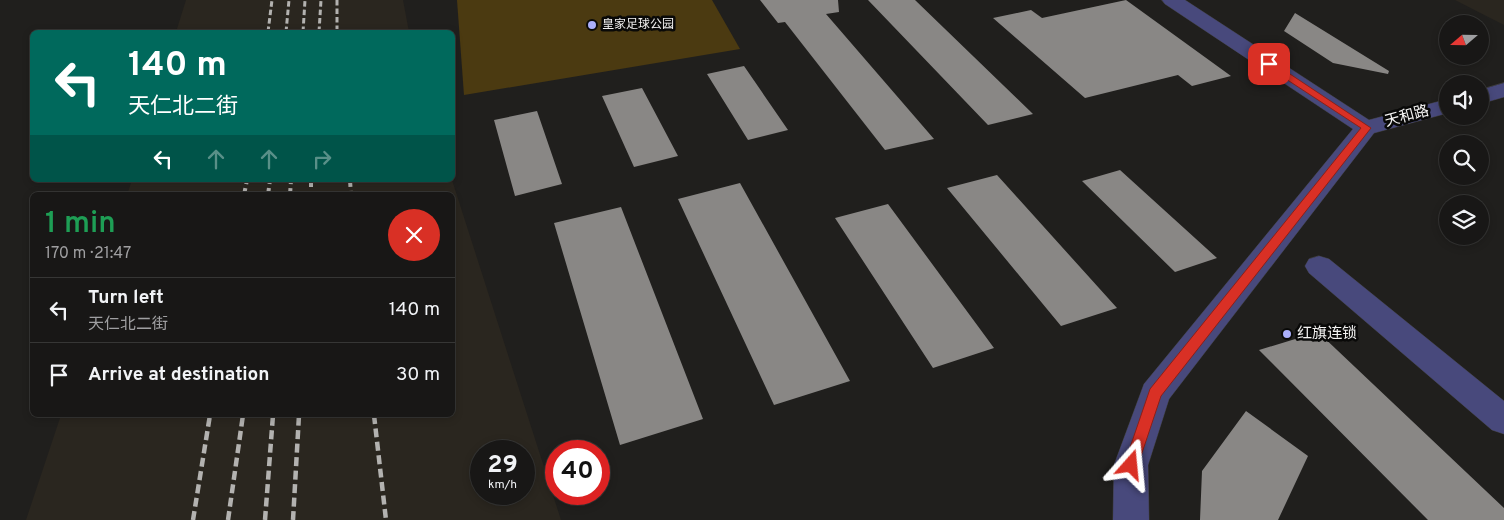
<!DOCTYPE html>
<meta charset="utf-8">
<style>
:root{--surface:#181716;--page:#21201f;--text:#f1f3f6;--muted:#9f9fa1;--line:#363635}
body{margin:0;font-family:Overpass,"Noto Sans SC",sans-serif;background:var(--page);color:var(--text);height:100vh;display:flex;flex-direction:column;font-size:19px;white-space:nowrap}
*{box-sizing:border-box;margin:0}
p{font-size:16px;color:var(--muted)}
.icon{flex:none;width:28px;height:28px;fill:none;stroke:currentColor;stroke-width:2;stroke-linecap:round;stroke-linejoin:round}
.map{position:relative;flex:1;overflow:hidden}
.side{position:absolute;left:30px;top:192px;width:425px;height:225px;display:flex;flex-direction:column;background:var(--surface);border-radius:8px;box-shadow:0 2px 8px #0003,0 0 0 1px var(--line)}
.side>*{flex:none}
.banner{position:absolute;left:30px;top:30px;width:425px;height:152px;border-radius:8px;box-shadow:0 2px 8px #0003,0 0 0 1px var(--line);background:#00695c;color:#fff;overflow:hidden}
.needle{width:32px;rotate:250deg}
.fabs{position:absolute;left:1439px;top:15px;display:grid;gap:10px}
.fabs a{display:grid;place-items:center;width:50px;height:50px;border-radius:50%;background:var(--surface);box-shadow:0 2px 8px #0003,0 0 0 1px var(--line);font-size:25px}
.speed{position:absolute;left:470px;top:440px;display:flex;gap:10px;font-size:25px;font-weight:700;text-align:center}
.speed>*{display:grid;place-content:center;width:65px;height:65px;border-radius:50%;background:var(--surface);box-shadow:0 2px 8px #0003,0 0 0 1px var(--line);line-height:1}
.speed small{font-size:12px;font-weight:400}
.speed .limit{border:8px solid #d22;background:#fff;color:#111}
.pin{position:absolute;display:grid;place-items:center;width:42px;height:42px;color:#fff;margin:-21px;border-radius:10px;box-shadow:0 2px 8px #0006}
.me{position:absolute;width:55px;margin:-28px;rotate:18deg;stroke-linejoin:round;filter:drop-shadow(0 0 4px #0008)}
.turn{display:flex;align-items:center;gap:18px;height:105px;padding:0 15px;font-size:22px}
.turn .icon{width:65px;height:65px;stroke-width:2.5}
.turn b{display:block;font-size:35px;line-height:42px}
.lanes{display:flex;align-items:center;height:48px;padding:0 15px;background:#0003;justify-content:center;gap:25px;direction:ltr}
.lanes .off{opacity:.35}
.round{display:grid;place-items:center;flex:none;width:52px;height:52px;border-radius:26px;background:var(--page)}
.overview{display:flex;align-items:center;justify-content:space-between;height:85px;padding:0 15px}
h1{font-size:30px;font-weight:600;line-height:38px;color:#1e9e55}
ul{padding:0;list-style:none}
li{display:flex;align-items:center;gap:15px;height:65px;padding:0 15px;border-top:1px solid var(--line)}
li div{flex:1}
li b{display:block;font-size:19px}
li em{font-style:normal}
.map>svg:first-child{display:block}
.built{fill:#2a261f;fill-rule:evenodd}
.green{fill:#4b3a11}
.building{fill:#898785}
.lines{fill:none;stroke-linecap:round;stroke-linejoin:round}
.minor-casing{stroke:#3e3d3b;stroke-width:1}
.minor{fill:#48497c;fill-rule:evenodd}
.rail-far2{stroke:#b3b2b0;stroke-width:3;stroke-dasharray:5.5 3;stroke-linecap:butt}
.rail-far1{stroke:#b3b2b0;stroke-width:4;stroke-dasharray:7 4;stroke-linecap:butt}
.rail{stroke:#b3b2b0;stroke-width:4.5;stroke-dasharray:9 4.5;stroke-linecap:butt}
.route{fill:#d93025;stroke:#8d1f18}
.poi-dot{fill:#abaffb;stroke:#090908;stroke-width:2}
.labels{text-anchor:middle;dominant-baseline:central;stroke-width:5;stroke-linejoin:round;paint-order:stroke}
.far-poi-label{font-size:12px;fill:#f3f2f1;stroke:#090908;text-anchor:start}
.street-label{font-size:15px;fill:#f3f2f1;stroke:#090908}
.poi-label{font-size:15px;fill:#f3f2f1;stroke:#090908;text-anchor:start}
</style>
<div class="map">
<svg width="1504" height="520" viewBox="0 0 1504 520">
<rect width="100%" height="100%" fill="#201f1d"/>
<!-- built -->
<path class="built" d="M186,0h217l6,32h-233z
M1455,0h49v25z
M132,180h320l109,340h-535l35,-105h391v-220h-325zM481,451h43v43h-43z"/>
<!-- green -->
<path class="green" d="M457,0h255l28,49 -276,46z"/>
<!-- building -->
<path class="building" d="M760,0h78l1,12 -13,2 108,125 -49,11 -100,-128 -7,1z
M868,0h47l118,114 -45,11z
M1126,0l105,76 -39,10 -14,-11 -93,23 -92,-80 38,-8 11,8z
M1295,13l94,58 -1,3 -55,-11 -49,-32z
M744,66l44,64 -40,10 -41,-66z
M642,88l36,68 -44,11 -32,-71z
M537,111l25,73 -47,12 -21,-76z
M1120,170l97,88 -42,14 -93,-91z
M997,175l120,133 -56,18 -114,-138z
M740,183l110,198 -76,24 -96,-206z
M888,204l106,144 -61,20 -98,-150z
M621,207l82,212 -83,26 -66,-222z
M1318,332l186,176v12h-76l-169,-170z
M1246,411l62,45 -30,64h-78l2,-49z"/>
<g class="lines">
<defs>
<path id="minor" d="M1162,0h23l184,120 79,-21v14l-74,20 -205,266 -21,66 1,55h-36l1,-55 30,-81 209,-255 -188,-125z
M1504,83v14l-24,7v-14z
M1319,256l10,3 175,142v33l-12,-4 -183,-157 -4,-7 4,-7z"/>
</defs>
<!-- minor casing -->
<use href="#minor" class="minor-casing"/>
<!-- minor -->
<use href="#minor" class="minor"/>
<!-- rail-far2 -->
<path class="rail-far2" d="M337,0v32
M268,32l4,-32
M286,32l3,-32
M303,32l2,-32
M319,32l2,-32"/>
<!-- rail-far1 -->
<path class="rail-far1" d="M311,180v15
M350,180l1,15
M244,195l3,-15
M268,195l2,-15
M290,195l1,-15"/>
<!-- rail -->
<path class="rail" d="M374,415l12,105
M193,520l17,-105
M228,520l15,-105
M265,520l8,-105
M293,520l6,-105"/>
</g>
<!-- route -->
<path class="route" d="M1266,62h6l99,66 -210,268 -23,69 -2,4 -5,2 -5,-2 -2,-4 26,-76 211,-261 -95,-62z"/>
<!-- markers -->
<g class="poi-dot">
<circle cx="592" cy="25" r="5"/>
<circle cx="1287" cy="334" r="5"/>
</g>
<g class="labels">
<!-- far-poi labels -->
<g class="far-poi-label">
<text x="602" y="25">皇家足球公园</text>
</g>
<!-- street labels -->
<g class="street-label">
<text transform="translate(1407 117) rotate(-15)">天和路</text>
</g>
<!-- poi labels -->
<g class="poi-label">
<text x="1297" y="334">红旗连锁</text>
</g>
</g>
</svg>
<div class="fabs">
<a><svg class="needle" viewBox="-14 -14 28 28"><path d="M0-13l5 13h-10z" fill="#e53935"/><path d="M0 13l5-13h-10z" fill="#9f9fa1"/></svg></a>
<a><svg class="icon" aria-label="sound" viewBox="0 0 24 24"><path d="M4 9h4l5-4v14l-5-4H4zM17 9q2 3 0 6"/></svg></a>
<a><svg class="icon" aria-label="search" viewBox="0 0 24 24"><circle cx="10" cy="10" r="6"/><path d="M15 15l6 6"/></svg></a>
<a><svg class="icon" aria-label="layers" viewBox="0 0 24 24"><path d="M12 4l9 5-9 5-9-5zM3 14l9 5 9-5"/></svg></a>
</div>
<div class="speed"><div>29<small>km/h</small></div><div class="limit">40</div></div>
<div class="pin" style="left:1269px;top:64px;background:#d93025"><svg class="icon" aria-label="arrive" viewBox="0 0 24 24"><path d="M6 21V4h12l-3 4 3 4H6"/></svg></div>
<svg class="me" style="left:1131px;top:465px" viewBox="-20 -20 40 40"><path d="M0-17L14 15 0 8-14 15z" fill="#d93025" stroke="#fff" stroke-width="4"/></svg>
<div class="banner">
<div class="turn"><svg class="icon" aria-label="left" viewBox="0 0 24 24"><path d="M17 20v-9H6M10 6l-5 5 5 5"/></svg><div><b>140 m</b>天仁北二街</div></div>
<div class="lanes"><svg class="icon" aria-label="left" viewBox="0 0 24 24"><path d="M17 20v-9H6M10 6l-5 5 5 5"/></svg><svg class="icon off" aria-label="ahead" viewBox="0 0 24 24"><path d="M12 20V5M6 11l6-6 6 6"/></svg><svg class="icon off" aria-label="ahead" viewBox="0 0 24 24"><path d="M12 20V5M6 11l6-6 6 6"/></svg><svg class="icon off" aria-label="right" viewBox="0 0 24 24"><path d="M7 20v-9h11M14 6l5 5-5 5"/></svg></div>
</div>
<section class="side">
<div class="overview"><div><h1>1 min</h1><p>170 m · 21:47</p></div><a class="round" style="background:#d93025;color:#fff"><svg class="icon" aria-label="close" viewBox="0 0 24 24"><path d="M6 6l12 12M18 6L6 18"/></svg></a></div>
<ul>
<li><svg class="icon" aria-label="left" viewBox="0 0 24 24"><path d="M17 20v-9H6M10 6l-5 5 5 5"/></svg><div><b>Turn left</b><p>天仁北二街</p></div><em>140 m</em></li>
<li><svg class="icon" aria-label="arrive" viewBox="0 0 24 24"><path d="M6 21V4h12l-3 4 3 4H6"/></svg><div><b>Arrive at destination</b></div><em>30 m</em></li>
</ul>
</section>
</div>
